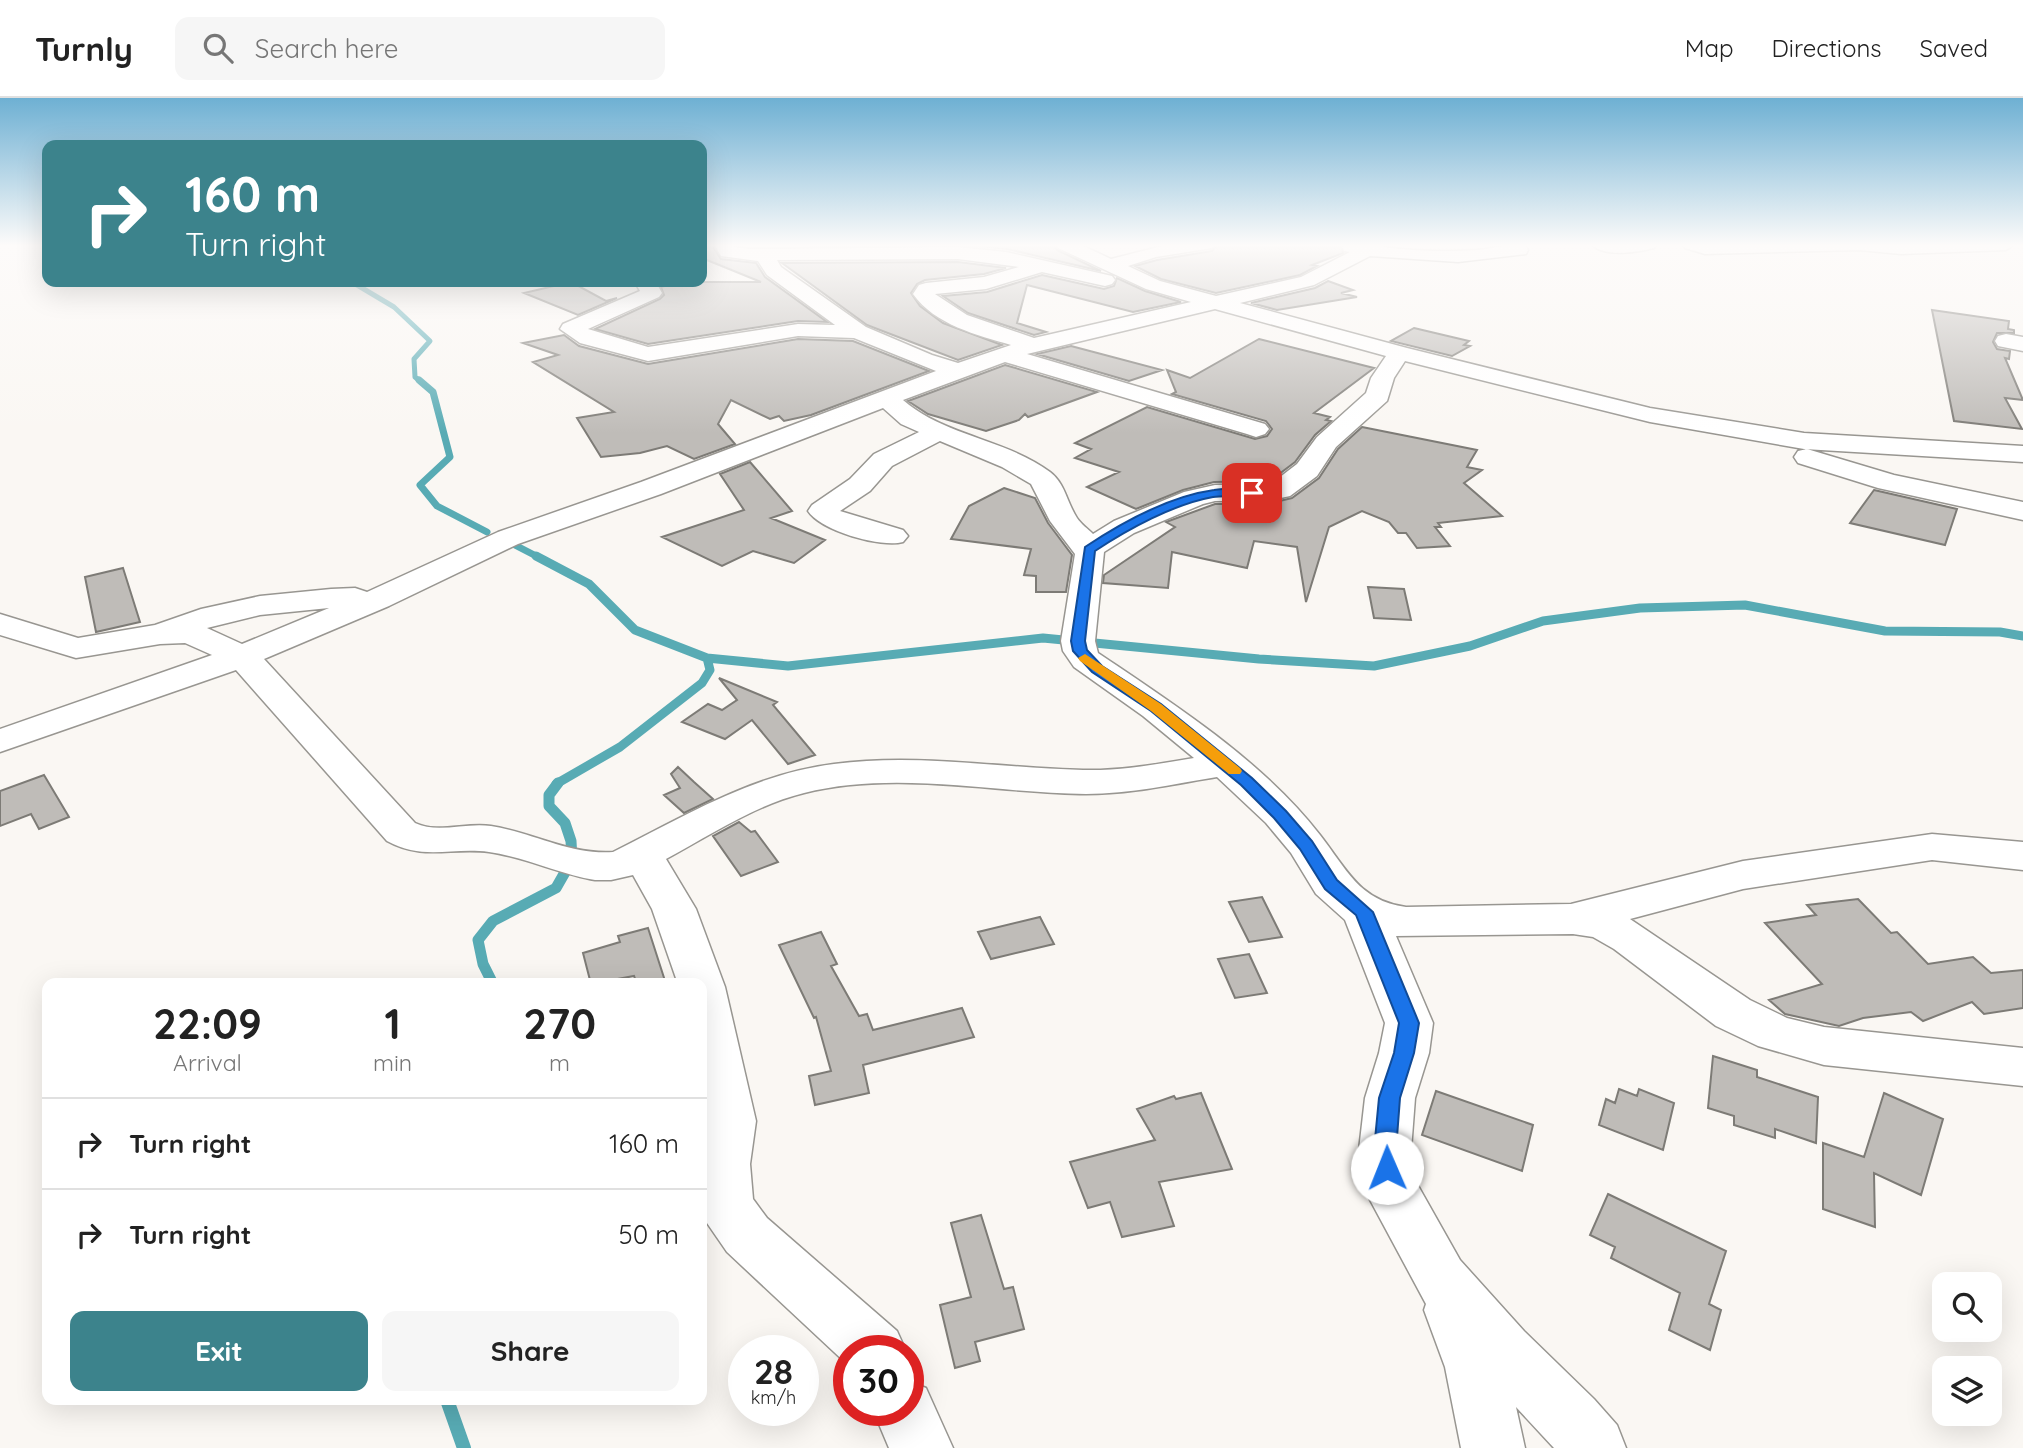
<!DOCTYPE html>
<style>
:root{--surface:#fff;--page:#f6f6f6;--text:#222;--muted:#767676;--line:#e0e0e0;--accent:#3c838c}
body{margin:0;font-family:Quicksand,sans-serif;background:var(--page);color:var(--text);height:100vh;display:flex;flex-direction:column;font-size:26px;white-space:nowrap}
*{box-sizing:border-box;margin:0}
p{font-size:23px;color:var(--muted)}
.icon{flex:none;width:38px;height:38px;fill:none;stroke:currentColor;stroke-width:2;stroke-linecap:round;stroke-linejoin:round}
.map{position:relative;flex:1;overflow:hidden}
.side{position:absolute;left:42px;top:880px;width:665px;height:427px;display:flex;flex-direction:column;background:var(--surface);border-radius:14px;box-shadow:0 7px 28px #0002}
.side>*{flex:none}
.top-card{position:absolute;left:42px;top:42px;width:665px;height:147px;border-radius:14px;box-shadow:0 7px 28px #0002;background:#3c838c;color:#fff;overflow:hidden}
.fabs{position:absolute;left:1932px;top:1174px;display:grid;gap:14px}
.fabs a{display:grid;place-items:center;width:70px;height:70px;border-radius:14px;background:var(--surface);box-shadow:0 7px 28px #0002;font-size:35px}
.speed{position:absolute;left:728px;top:1237px;display:flex;gap:14px;font-size:35px;font-weight:700;text-align:center}
.speed>*{display:grid;place-content:center;width:91px;height:91px;border-radius:50%;background:var(--surface);box-shadow:0 7px 28px #0002;line-height:1}
.speed small{font-size:18px;font-weight:400}
.speed .limit{border:10px solid #d22;background:#fff;color:#111}
.pin{position:absolute;display:grid;place-items:center;width:60px;height:60px;color:#fff;margin:-30px;border-radius:14px;box-shadow:0 4px 10px #0006}
.me{position:absolute;width:77px;margin:-38px;rotate:359deg;stroke-linejoin:round;filter:drop-shadow(0 0 5px #0008)}
.turn{display:flex;align-items:center;gap:24px;height:147px;padding:0 28px;font-size:32px}
.turn .icon{width:91px;height:91px;stroke-width:2.5}
.turn b{display:block;font-size:49px;line-height:60px}
.eta{display:flex;justify-content:space-evenly;align-items:center;height:119px;text-align:center}
.eta b{font-size:42px;font-weight:700;line-height:49px}
.cta{display:flex;gap:14px;margin-top:auto;padding:14px 28px}
.cta a{flex:1;height:80px;border-radius:14px;background:var(--accent);color:#fff;font-size:28px;font-weight:700;line-height:80px;text-align:center}
.cta a+a{background:var(--page);color:var(--text)}
ul{padding:0;list-style:none}
li{display:flex;align-items:center;gap:21px;height:91px;padding:0 28px;border-top:2px solid var(--line)}
li div{flex:1}
li b{display:block;font-size:26px}
li em{font-style:normal}
header{display:flex;align-items:center;gap:42px;box-sizing:border-box;height:98px;padding:0 35px;background:var(--surface);border-bottom:2px solid var(--line)}
header strong{font-size:33px}
nav{display:flex;gap:38px;margin-inline-start:auto;font-size:24px}
.search{width:490px;height:63px;background:var(--page);display:flex;align-items:center;gap:18px;box-sizing:border-box;padding:0 24px;border-radius:14px;color:var(--muted);font-size:26px}
.map>svg:first-child{display:block}
.lines{fill:none;stroke-linecap:round;stroke-linejoin:round}
.stream-far4{stroke:#58abb4;stroke-width:5}
.stream-far3{stroke:#58abb4;stroke-width:7}
.stream-far2{stroke:#58abb4;stroke-width:9}
.stream-far1{stroke:#58abb4;stroke-width:11}
.stream{stroke:#58abb4;stroke-width:14}
.building{fill:#bfbcb8;stroke:#7d7b76;stroke-width:2}
.minor-casing{stroke:#989691;stroke-width:3}
.minor{fill:#fff;fill-rule:evenodd}
.route{fill:#1a73e8;stroke:#114b97;stroke-width:2}
.slow{fill:#f59e0b}
</style>
<header>
<strong>Turnly</strong>
<div class="search"><svg class="icon" aria-label="search" viewBox="0 0 24 24"><circle cx="10" cy="10" r="6"/><path d="M15 15l6 6"/></svg>Search here</div>
<nav><a>Map</a><a>Directions</a><a>Saved</a></nav>
</header>
<div class="map">
<svg width="2023" height="1350" viewBox="0 0 2023 1350">
<rect width="100%" height="100%" fill="#faf7f3"/>
<g class="lines">
<!-- stream-far4 -->
<path class="stream-far4" d="M352,184l42,25 36,34 -16,18 1,18 6,5"/>
<!-- stream-far3 -->
<path class="stream-far3" d="M419,282l14,12 17,65 -30,28 17,21 50,26
M511,445l29,15"/>
<!-- stream-far2 -->
<path class="stream-far2" d="M536,458l53,28 46,46 72,28 81,8 255,-28 216,21 115,7 96,-20 73,-25 97,-13 105,-3 140,26 115,1 23,4
M556,686l64,-37 82,-64 8,-13 -3,-12"/>
<!-- stream-far1 -->
<path class="stream-far1" d="M493,886l-10,-20 -5,-24 15,-19 63,-33 16,-28 -1,-19 -6,-18 -16,-17v-11l9,-12"/>
<!-- stream -->
<path class="stream" d="M447,1302l17,48"/>
</g>
<!-- building -->
<path class="building" d="M702,146h9l10,15 35,4 9,14 62,45 -29,-1 -150,23 -53,-15 65,-30 4,-4 -3,-8 19,-5h81l-59,-24z
M828,146h224l5,6 44,21 -94,-22 -49,-5 -148,2z
M1218,146h123l2,9 -31,12 5,1 -17,9 -84,18 -55,-14 -26,-13 22,-6 55,-9z
M958,164l48,6 -22,6 -59,6 -8,4 -6,9 9,13 23,17 59,22 -44,15 -91,-35 -85,-62z
M1042,177l62,14 10,-3 3,-8 28,13 36,11 -48,10 -106,-27 -10,38 29,9 -12,3 -66,-22 -25,-17 44,-4z
M1328,183l25,9 -12,3 16,4 -80,13 -26,-7 64,-15z
M571,184l35,19 11,-3 -39,17 -54,-22z
M1932,212l77,11 -1,8 6,1v3h-17l-4,9 4,7 13,2 -1,8 -4,-1 18,42 -18,-2 17,31 -68,-8z
M1414,230l55,13 -5,4 6,1 -18,10 -61,-15z
M564,237l15,11 69,18 150,-25 55,2 76,30 -118,44 -27,6 -5,-5 -9,3 -39,-19 -13,24 17,20 -41,15 -27,-13 -27,7 -39,4 -24,-39 37,-6 -81,-50 25,-7 -35,-12z
M1259,241l115,29 -60,45 16,4 -4,3 5,1 -16,14 -20,27 -25,19 -56,1 -31,8 -47,19 -49,-22 32,-15 -44,-14 16,-9 -16,-6 72,-36 108,32 12,-3 5,-7 -6,-8 -94,-27 4,-2 -9,-22 23,8z
M1071,248l91,24 -33,11 -92,-27z
M1005,267l92,27 -69,25 -3,-3 -6,6 -33,11 -58,-17 -20,-13z
M1362,329l115,23 -10,17 15,3 -18,13 38,33 -64,7 3,4h-6l15,19 -33,2 -11,-15h-8l-9,-11 -27,-11 -33,16 -23,75 -9,-55 -43,-6 -7,27 -75,-16 -4,36 -65,-5 1,-8 71,-48 -9,-5 49,-18h52l25,-6 27,-20 19,-29z
M750,364l42,49 -21,7 54,22 -31,23 -41,-12 -31,15 -60,-29 82,-27 -24,-36z
M1004,390l31,10 13,25 24,32 -6,37h-30v-16l-12,-1 7,-26 -80,-10 18,-33z
M1874,392l83,19 -12,36 -95,-22z
M123,470l17,54 -44,10 -11,-55z
M1368,489l36,2 7,31 -37,-2z
M719,580l58,24 -4,3 42,50 -27,9 -36,-44 -27,19 -43,-17 26,-18 14,6 15,-10z
M678,669l16,15 19,17 -29,14 -20,-18 16,-7 -9,-14z
M44,677l25,42 -30,12 -8,-15 -31,12v-35z
M739,724l12,10 4,-1 23,31 -37,14 -28,-40z
M1262,799l20,40 -33,5 -20,-40z
M1858,801l33,34 6,-1 31,32 45,-7 18,16 32,-3v38l-39,6 -12,-12 -49,19 -12,-9 -48,6 -24,8 -54,-12 -16,-14 53,-16 -57,-61 51,-8 -9,-10z
M1040,819l14,27 -63,15 -13,-27z
M648,830l18,56h-29l-3,-8 -43,8 -8,-31 37,-11 -2,-6z
M821,834l16,32 -6,2 28,50 8,-2 6,16 89,-22 12,29 -111,28 6,28 -54,12 -6,-29 22,-5 -15,-54 -2,1 -35,-73z
M1249,856l18,39 -32,5 -17,-39z
M1713,958l44,14v7l61,20 -2,46 -41,-14v9l-41,-13v-9l-26,-8z
M1619,991l18,7 2,-7 35,14 -11,47 -64,-25 7,-26 9,4z
M1436,993l97,34 -11,46 -100,-36z
M1201,995l31,76 -73,13 15,44 -52,11 -12,-35 -22,6 -18,-46 85,-22 -18,-31 37,-13 2,3z
M1884,995l59,26 -22,76 -47,-22 1,54 -52,-18v-66l41,14z
M1608,1096l118,57 -17,53 12,6 -11,40 -41,-20 11,-37 -69,-35 4,-11 -25,-12z
M981,1117l23,74 9,-2 11,42 -49,13 5,19 -25,7 -15,-63 31,-8 -20,-74z"/>
<g class="lines">
<defs>
<path id="minor" d="M714,146h18l2,3 16,2 208,-2 48,5 106,24 3,4 -3,4 -7,2 -63,-14 -56,17 -51,5 32,21 67,23 157,-36 -45,-13 -88,-41 -3,-4h24l32,15 59,-15h45l-3,4 -56,9 -28,9 32,15 56,15 85,-19 49,-25 -6,-1 -2,-4 2,-3h41l-2,3c31,4 62,5 94,3 15,-1 34,-8 49,-4l2,4 -2,4 -68,8 -88,-6 -56,29 -74,18 167,45 243,60 154,25 219,13v16l-219,-13 -154,-27 -245,-61 -11,17 -7,23 -51,46 -19,29 -27,20 -23,5h-52l-12,3 -69,29 -30,19 -9,89 3,12c77,52 165,108 222,182 26,33 39,66 86,72l165,-3 172,-43 189,-27 91,8v28l-91,-10 -189,29 -113,30 120,81 37,18 37,9 199,21v38l-199,-21 -66,-19 -42,-20 -102,-77 -21,-12 -20,-3 -177,2 37,87 -4,30 -14,45 -4,52 5,32 44,78 64,71 70,68 23,26 9,23h-72l-38,-41 9,41h-64l-16,-81 -21,-57 2,-6 -64,-119 -3,-35 6,-52 14,-45 6,-30 -40,-103 -29,-26 -25,-41 -25,-30 -49,-46c-43,7 -87,17 -131,17 -93,-1 -190,-24 -282,-1 -49,12 -94,42 -138,66l30,50 29,78 31,134 -6,43 3,35 14,19 130,113 9,20h-57v15l-122,-114 -20,-29 -5,-10 2,-92 -2,-13v-124h-24l-26,-75 -19,-34 -22,5h-16c-36,-6 -70,-23 -106,-28 -38,-5 -66,9 -102,-11l-151,-171 -236,82v-23l212,-74 -27,-12 -25,1 -84,14 -76,-23v-21l78,24 77,-13 46,-16 59,-13 71,-7 24,-1 12,4 131,-60 143,-50 295,-111 -82,-33 -56,-2 -150,25 -68,-18 -20,-14 3,-5 77,-33 -4,-7 2,-2h23l-3,4 4,7 -3,4 -71,32 60,18 150,-23 37,1 -68,-50 -9,-14 -37,-5zM958,161l61,8 -35,10 -58,6 -7,2 -6,9c22,31 64,41 98,51l-53,18 -26,-8 -66,-28 -85,-60 -4,-7zM1215,211l171,47 -15,22 -5,15 -49,44 -20,27 -26,20 -56,1 -31,7 -70,29 -21,13c-5,-5 -12,-10 -16,-16 -10,-15 -12,-35 -27,-46 -44,-33 -106,-36 -147,-72l102,-38 242,72 9,3 9,-3 4,-5 -4,-5 -238,-70zM883,310l18,16 18,8 -45,22 -24,25 -38,26 -4,6c13,20 73,37 95,31l5,-6 -5,-6 -63,-19 30,-20 22,-25 48,-25 62,26 29,17 19,37 25,33 -14,87 2,10 11,16 69,49 51,42c-36,6 -73,13 -111,12 -83,-2 -166,-17 -249,-6 -81,10 -149,52 -221,88 -43,3 -81,-20 -122,-26 -25,-4 -53,8 -76,-3l-151,-164 125,-53 129,-62 143,-50zM329,510l-87,36 -35,-16 53,-13z
M1591,146h66l-3,4c-16,4 -50,10 -63,-4z
M1682,146h333l-9,6 -105,4 -42,-4 -154,4 -20,-6z
M2006,236l17,3v14l-25,-5 -3,-5 3,-5z
M1807,351l87,26 129,27v18l-145,-32 -80,-25 -4,-6 4,-6z
M908,1283l18,7 27,60h-64l-16,-38h35z"/>
</defs>
<!-- minor casing -->
<use href="#minor" class="minor-casing"/>
<!-- minor -->
<use href="#minor" class="minor"/>
</g>
<!-- sky -->
<linearGradient id="sky" x2="0" y2="1"><stop stop-color="#6eb0d3"/><stop offset="0.44" stop-color="#fdfbfa"/><stop offset="1" stop-color="#fdfbfa" stop-opacity="0"/></linearGradient>
<rect width="2023" height="335" fill="url(#sky)"/>
<!-- route -->
<path class="route" d="M1252,391l4,1v5c-14,3 -29,0 -43,2 -39,7 -85,32 -118,54l-10,90 2,9 15,16 59,38 91,74 34,33 26,30 25,39 36,32 46,111 -5,30 -14,45 -4,52 2,18 -3,6 -8,3 -8,-3 -5,-24 5,-52 15,-45 5,-30 -43,-108 -31,-26 -25,-40 -26,-31 -33,-33 -90,-74 -59,-39 -19,-21 -2,-10 14,-94c36,-24 85,-51 129,-57 12,-2 26,-1 38,-1z"/>
<!-- slow -->
<path class="slow" d="M1085,556l76,50 79,64 2,3 -2,3h-11l-78,-63 -71,-50 -2,-3z"/>
</svg>
<div class="fabs">
<a><svg class="icon" aria-label="search" viewBox="0 0 24 24"><circle cx="10" cy="10" r="6"/><path d="M15 15l6 6"/></svg></a>
<a><svg class="icon" aria-label="layers" viewBox="0 0 24 24"><path d="M12 4l9 5-9 5-9-5zM3 14l9 5 9-5"/></svg></a>
</div>
<div class="speed"><div>28<small>km/h</small></div><div class="limit">30</div></div>
<div class="pin" style="left:1252px;top:395px;background:#d93025"><svg class="icon" aria-label="arrive" viewBox="0 0 24 24"><path d="M6 21V4h12l-3 4 3 4H6"/></svg></div>
<svg class="me" style="left:1387px;top:1070px" viewBox="-20 -20 40 40"><circle r="19" fill="#fff"/><path d="M0-13L10 11 0 6-10 11z" fill="#1a73e8"/></svg>
<div class="top-card">
<div class="turn"><svg class="icon" aria-label="right" viewBox="0 0 24 24"><path d="M7 20v-9h11M14 6l5 5-5 5"/></svg><div><b>160 m</b>Turn right</div></div>
</div>
<section class="side">
<div class="eta">
<div><b>22:09</b><p>Arrival</p></div>
<div><b>1</b><p>min</p></div>
<div><b>270</b><p>m</p></div>
</div>
<ul>
<li><svg class="icon" aria-label="right" viewBox="0 0 24 24"><path d="M7 20v-9h11M14 6l5 5-5 5"/></svg><div><b>Turn right</b></div><em>160 m</em></li>
<li><svg class="icon" aria-label="right" viewBox="0 0 24 24"><path d="M7 20v-9h11M14 6l5 5-5 5"/></svg><div><b>Turn right</b></div><em>50 m</em></li>
</ul>
<div class="cta"><a>Exit</a><a>Share</a></div>
</section>
</div>
